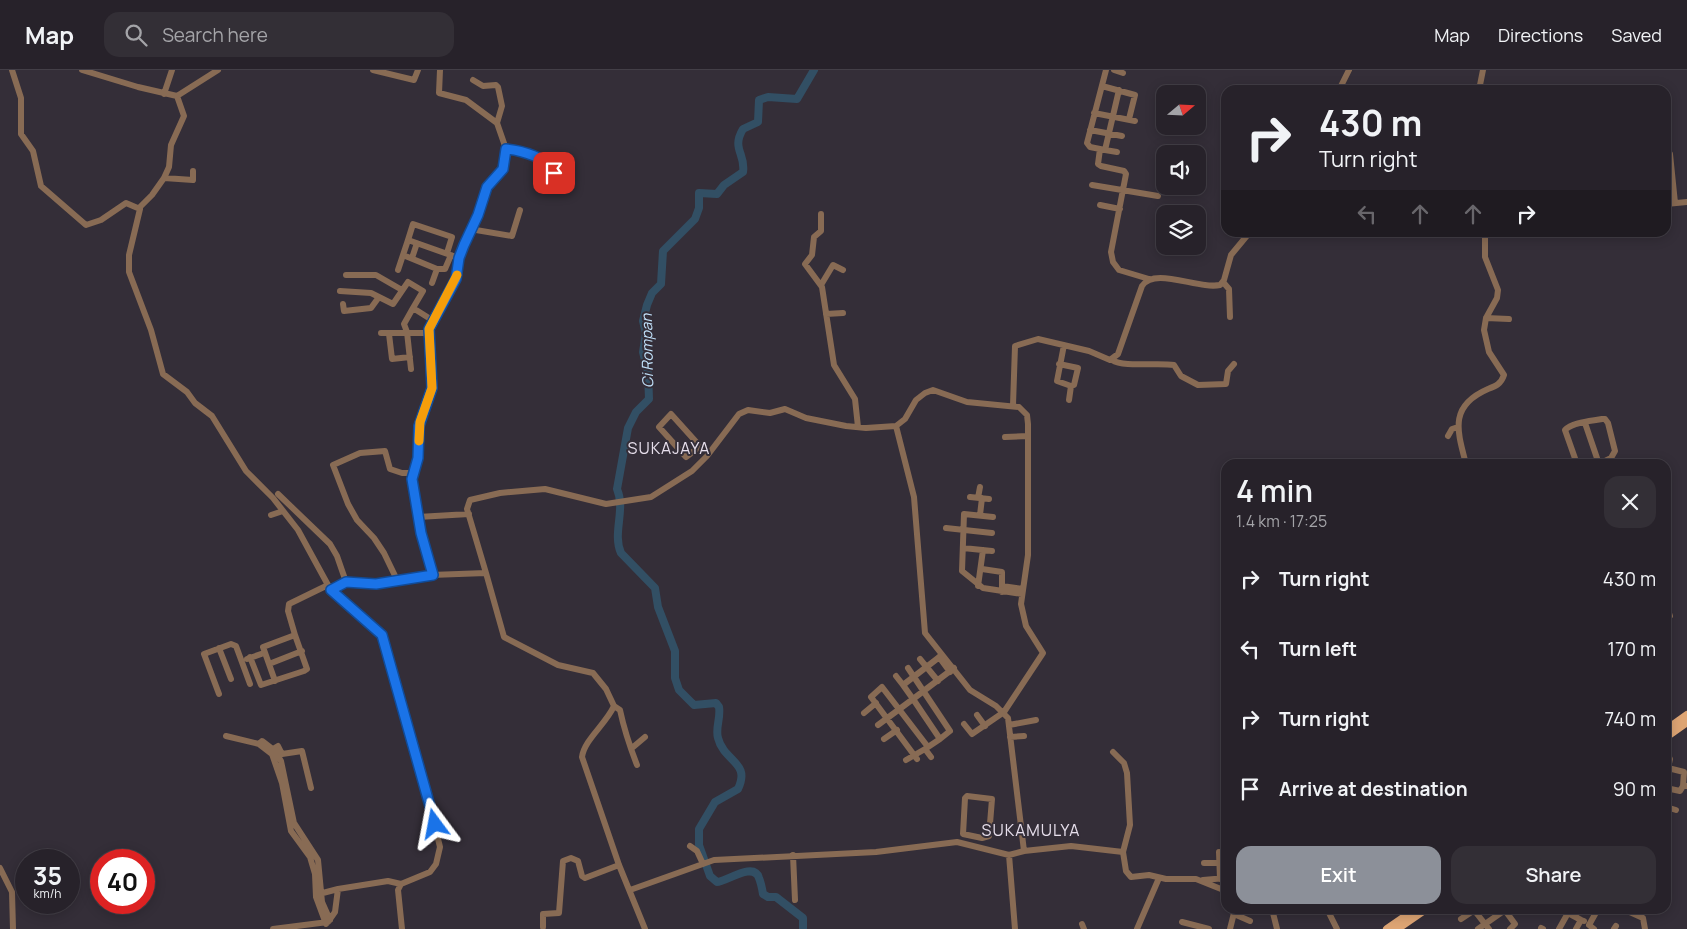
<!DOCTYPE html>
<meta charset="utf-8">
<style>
:root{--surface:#27222a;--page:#332f36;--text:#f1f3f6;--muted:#a4a4a8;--line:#433f47;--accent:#8c9099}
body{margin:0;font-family:Manrope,sans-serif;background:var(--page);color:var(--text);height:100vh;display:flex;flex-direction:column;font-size:19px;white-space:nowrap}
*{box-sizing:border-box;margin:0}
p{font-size:16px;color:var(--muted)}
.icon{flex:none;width:28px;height:28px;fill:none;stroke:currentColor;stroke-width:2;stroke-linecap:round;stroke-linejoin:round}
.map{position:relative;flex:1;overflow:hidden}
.panel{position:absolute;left:1221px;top:389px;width:450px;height:455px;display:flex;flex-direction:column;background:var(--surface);border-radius:15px;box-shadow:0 2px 12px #0003,0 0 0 1px var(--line)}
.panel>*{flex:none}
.banner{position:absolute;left:1221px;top:15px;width:450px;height:152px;border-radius:15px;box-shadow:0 2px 12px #0003,0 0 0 1px var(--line);background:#27222a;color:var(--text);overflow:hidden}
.needle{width:32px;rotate:71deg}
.controls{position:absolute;left:1156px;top:15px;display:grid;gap:10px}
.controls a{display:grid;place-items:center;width:50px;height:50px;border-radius:10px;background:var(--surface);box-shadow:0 2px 12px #0003,0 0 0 1px var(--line);font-size:25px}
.speed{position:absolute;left:15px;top:779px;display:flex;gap:10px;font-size:25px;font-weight:700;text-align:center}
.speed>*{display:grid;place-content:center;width:65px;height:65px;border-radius:50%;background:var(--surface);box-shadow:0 2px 12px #0003,0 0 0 1px var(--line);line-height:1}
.speed small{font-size:12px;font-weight:400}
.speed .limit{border:8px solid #d22;background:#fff;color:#111}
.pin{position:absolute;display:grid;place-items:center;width:42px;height:42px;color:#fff;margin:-21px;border-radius:10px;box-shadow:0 2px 8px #0006}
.me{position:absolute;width:55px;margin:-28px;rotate:347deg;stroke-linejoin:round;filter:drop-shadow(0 0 4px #0008)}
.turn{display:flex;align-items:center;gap:18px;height:105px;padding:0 15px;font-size:22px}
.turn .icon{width:65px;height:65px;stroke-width:2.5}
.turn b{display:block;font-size:35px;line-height:42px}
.lanes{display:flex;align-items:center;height:48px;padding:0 15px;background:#0003;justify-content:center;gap:25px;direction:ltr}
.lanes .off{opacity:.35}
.round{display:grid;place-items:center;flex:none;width:52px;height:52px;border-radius:15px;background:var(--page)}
.headline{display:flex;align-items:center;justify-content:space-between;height:85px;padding:0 15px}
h1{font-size:30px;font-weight:600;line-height:38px}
.action{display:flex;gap:10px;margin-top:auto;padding:10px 15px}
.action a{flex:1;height:58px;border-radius:15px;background:var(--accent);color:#fff;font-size:20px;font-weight:600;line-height:58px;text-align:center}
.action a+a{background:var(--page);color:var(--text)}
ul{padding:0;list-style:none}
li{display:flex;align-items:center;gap:15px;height:70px;padding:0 15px}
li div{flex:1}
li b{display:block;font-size:19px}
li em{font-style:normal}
header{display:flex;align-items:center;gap:30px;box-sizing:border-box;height:70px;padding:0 25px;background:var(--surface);border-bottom:1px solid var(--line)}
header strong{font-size:24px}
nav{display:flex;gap:28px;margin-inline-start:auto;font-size:18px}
.search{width:350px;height:45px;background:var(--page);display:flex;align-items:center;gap:12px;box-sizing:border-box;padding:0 18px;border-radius:15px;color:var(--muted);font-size:19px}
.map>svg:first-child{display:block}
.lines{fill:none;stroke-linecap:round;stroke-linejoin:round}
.river{stroke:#324f64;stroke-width:8}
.minor{stroke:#886b54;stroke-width:6}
.major{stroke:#dea574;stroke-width:8}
.route-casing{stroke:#114b97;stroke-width:12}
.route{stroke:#1a73e8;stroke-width:9}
.slow{stroke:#f59e0b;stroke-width:9}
.labels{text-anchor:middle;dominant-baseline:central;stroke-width:4;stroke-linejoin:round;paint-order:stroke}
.water-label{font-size:15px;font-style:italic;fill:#c2e2fb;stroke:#342e38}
.quarter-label{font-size:16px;letter-spacing:1px;fill:#e7dfec;stroke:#342e38}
</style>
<header>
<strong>Map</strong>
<div class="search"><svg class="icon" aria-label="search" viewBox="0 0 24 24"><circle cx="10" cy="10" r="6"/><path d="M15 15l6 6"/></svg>Search here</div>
<nav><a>Map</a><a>Directions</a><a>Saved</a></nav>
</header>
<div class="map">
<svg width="1687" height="859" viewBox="0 0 1687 859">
<rect width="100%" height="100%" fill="#342e38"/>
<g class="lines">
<!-- river -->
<path class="river" d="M803,859v-11l-27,-21h-8l-5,-3c-1,-6 -2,-11 -4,-16 -5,-17 -33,4 -42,4l-7,-6 -11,-31v-16l16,-27 23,-13c13,-27 -14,-27 -20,-51 -3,-10 3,-20 1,-31l-3,-4 -22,2 -15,-15 -4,-12v-27l-17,-44 -3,-19 -34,-35c-9,-20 5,-43 -4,-64l11,-61 8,-16 13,-13 -1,-27 -5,-20 3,-19 -3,-12 4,-16 5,-12 9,-9 2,-33 32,-32 4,-11v-15l18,1 7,-9 19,-13c3,-18 -12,-23 0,-43l15,-7 1,-22 9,-3 29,2 17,-29"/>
<!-- minor -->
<path class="minor" d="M12,0l9,28v36l12,17 8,35 45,39 15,-5 25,-17 14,6 -11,46v17l22,58 12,44 24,18 8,11 17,13 34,55 27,27 25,32 30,55 51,46 6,9 35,125 20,82 -4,17 -6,8 -29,12 -3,6 4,39
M82,0l56,17 39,9 41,-26
M373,0l41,10 4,-10
M1114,0l9,3
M473,10l10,6 13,-1 2,2 4,19 -5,17
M1102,16l33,9 -6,24
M1119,20l-14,60 -5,-1 -2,15 3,2 23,5 2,3 -15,78 2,10 6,8 30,9
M1339,20l10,-20
M1479,20l4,-20
M164,24l8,-24
M1094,43l41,8
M1090,60l32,6
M506,79c15,1 49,10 48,28
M1100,79l-10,-2 -3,-4 19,-73
M1105,80l12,2
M1670,84l5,49
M164,108l29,2v-9
M1092,115l66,11
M1666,134l21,-2
M1100,135l20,4
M139,138l13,-13 12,-17 5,-11 2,-22 13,-29 -7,-20
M821,144v17l-7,6 -2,18 -7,9 17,23 12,78 21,34 3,28
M470,159l42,7 8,-26
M408,170l-5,15 34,14h8l6,-14
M447,183l5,-16 -39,-13 -5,16 51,18
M412,188l5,-15
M398,200l5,-15
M346,205h30l26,15
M1223,212l6,7 1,28
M432,213l5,-14
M821,215l12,-20 10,5
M340,221l31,2 8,4
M343,234l1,7 27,-3 8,-11 14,7 15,-22 15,9 -10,17 19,12
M826,244l17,-1
M1486,248l23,1
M381,263h48
M389,264l3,25 18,-2
M1064,275l-7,36 14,5 -2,14
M1112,290c12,8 45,2 62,5l7,11 17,9 28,-1 2,-13 6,-7
M1059,294l19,4 -4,17 -3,1
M411,299l-4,-37 -3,-8 9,-16
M1013,335l2,-59 23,-7 51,12 21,9 8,-6 24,-68c12,-20 57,4 78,-1l4,-5 7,-25 19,-23
M671,344l27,30v4l-12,9 -27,-30z
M1448,366l4,-7 6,-2
M1005,367l23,-1
M1466,394c-9,-34 -17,-58 22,-75 8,-3 13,-5 16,-14l-15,-23 -5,-22 2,-12 11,-20 1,-8 -13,-33v-25
M1577,394l-12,-34c7,-8 27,-9 37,-11h3l3,4 7,28 -4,7 -12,6 -14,-41
M278,424l52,50 7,12 9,26
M970,427l19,2
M978,428l2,-11
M271,445l12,-4
M980,445l2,-17
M418,447l51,-3
M993,447l-29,-3 -2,57 21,17 39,6
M946,458l46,5
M963,478l29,3
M982,499l20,3v20
M486,503l-19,-64 3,-9 30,-7 45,-4 61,15 45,-7 41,-26 15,-15 32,-42 9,-4 22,3 15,-4 21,9 40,8 20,2 30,-2 9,-7 11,-19 9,-7 8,-3 34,12 52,5 8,8 1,9v131l-7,49 5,22 17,27 -39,59 -32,22 -8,-10
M433,505l-12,-42 -9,-54 6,-21 1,-32 13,-38 -3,-59 27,-50 3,-21 5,-13 14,-30 9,-28 16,-18 3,-20 -9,-26 -31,-23 -27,-7 1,-23
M398,512l-14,-29 -10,-15 -17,-18 -9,-16 -15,-39 27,-12 25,-2 5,18 12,4h10
M978,516l5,-36
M1002,516l21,3
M331,520l15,-8 30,2 55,-9 55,-2 18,64 54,28 35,8 13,16 8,17c-8,18 -30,34 -32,51l37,108 26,64
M1666,535l4,11
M1666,567h1
M219,578l12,31
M942,585l-39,30 10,14 41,-31
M250,587l11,28 43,-14 3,-2 -12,-34
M939,587l11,15
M247,589l17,-6
M920,589l18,22
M269,594l33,-13
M896,606l7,9
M275,611l-12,-34 32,-12 -7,-24 1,-7 39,-19
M219,624l-15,-40 27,-10 5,2 14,38
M614,636l6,4c4,19 10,37 17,55
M864,643l12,-10
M977,645l8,11
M878,655l35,-26 27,40 10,-8 -42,-63
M1009,655l27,-5
M226,666l33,8
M1010,667l14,-1
M884,669l13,-9
M928,677l12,-8
M632,678l13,-11
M273,679l5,-3 4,8 20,-3 9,37
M1666,681l4,8 -2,9 16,4 -1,14h4
M1113,682l11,11 3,10 3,52 -7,27
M917,689l-46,-62 11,-10 46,60 -3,2 6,8
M906,690l19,-11
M1666,705l2,-7
M1666,718l14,3 3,-5
M967,726l25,3 -3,37 -7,2 -19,-4 2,-36z
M1666,737l10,3
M690,776l7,5 6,13
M1024,781l47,-5 52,6 3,19 5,6 18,-2 17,4h30l30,12
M1219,782l1,27
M793,785l2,45
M1009,785l6,74
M1204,793h15
M0,798l12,24 1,37
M1203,810l23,-2
M630,820l84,-30 162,-8 81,-10 52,13 15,-4 -16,-133 -12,-12 -26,-16 -45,-57 -11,-136 -18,-71
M319,824l19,-5
M1272,839l5,20
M1327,839l10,20
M1504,839l11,15 -5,5
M1623,839l20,9 2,11
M1474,840l15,19
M1234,844l16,7
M1575,846l4,-7
M1461,849l15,-10
M1182,852l27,7
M326,854l-10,-27 -1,-23 -5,-17 -19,-26 -9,-48 -10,-29 -13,-10 3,-3 13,10 6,10 13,62 24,37 4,42 8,18
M1082,854l2,5
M543,857v-13l16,-1 4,-52 8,-3 7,3 4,15 3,2 34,-13
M1541,858l2,1
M273,859l55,-7 7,-10 3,-23 50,-8 13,3
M1137,859l22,-51
M1230,859l5,-20
M1478,859l27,-19
M1559,859l9,-16 13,7
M1576,859l5,-9 3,1
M1594,859l-5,-4 9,-16
M1614,859l2,-3"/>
<!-- major -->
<path class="major" d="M1666,660l21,-15
M1666,667l21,-15
M1387,859l29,-20
M1397,859l29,-20"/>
</g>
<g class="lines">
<defs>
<path id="route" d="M435,754l-53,-189 -51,-45 15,-8 30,2 57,-9 -12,-42 -9,-54 6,-21 1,-32 13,-38 -3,-59 27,-50 3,-21 5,-13 14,-30 9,-28 16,-18 3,-20c14,1 44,9 48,24"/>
</defs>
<!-- route casing -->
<use href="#route" class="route-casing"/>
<!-- route -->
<use href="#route" class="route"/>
<!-- slow -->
<path class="slow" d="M419,371l1,-19 12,-34 -3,-59 28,-54"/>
</g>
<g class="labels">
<!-- water labels -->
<g class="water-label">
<text transform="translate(647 281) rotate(-91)">Ci Rompan</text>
</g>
<!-- quarter labels -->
<g class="quarter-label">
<text x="669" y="378">SUKAJAYA</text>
<text x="1031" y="760">SUKAMULYA</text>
</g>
</g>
</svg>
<div class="controls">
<a><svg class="needle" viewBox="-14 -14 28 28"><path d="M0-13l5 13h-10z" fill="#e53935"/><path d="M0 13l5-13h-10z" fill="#a4a4a8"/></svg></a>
<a><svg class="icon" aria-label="sound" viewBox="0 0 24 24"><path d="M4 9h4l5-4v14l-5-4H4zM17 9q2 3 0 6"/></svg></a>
<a><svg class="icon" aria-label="layers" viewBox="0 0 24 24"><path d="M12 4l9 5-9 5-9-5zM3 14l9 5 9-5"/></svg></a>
</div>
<div class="speed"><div>35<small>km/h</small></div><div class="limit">40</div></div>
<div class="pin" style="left:554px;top:103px;background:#d93025"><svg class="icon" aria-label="arrive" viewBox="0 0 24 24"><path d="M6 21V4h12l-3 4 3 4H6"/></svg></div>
<svg class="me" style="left:435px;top:754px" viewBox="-20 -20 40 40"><path d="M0-17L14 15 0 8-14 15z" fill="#1a73e8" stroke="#fff" stroke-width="4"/></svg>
<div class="banner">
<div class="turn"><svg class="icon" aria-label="right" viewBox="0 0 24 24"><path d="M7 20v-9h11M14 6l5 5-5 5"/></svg><div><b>430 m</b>Turn right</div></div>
<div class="lanes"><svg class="icon off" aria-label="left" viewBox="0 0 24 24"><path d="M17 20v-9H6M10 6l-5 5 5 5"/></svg><svg class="icon off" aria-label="ahead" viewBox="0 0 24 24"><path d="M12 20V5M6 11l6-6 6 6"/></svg><svg class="icon off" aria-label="ahead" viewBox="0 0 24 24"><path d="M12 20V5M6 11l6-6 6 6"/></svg><svg class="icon" aria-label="right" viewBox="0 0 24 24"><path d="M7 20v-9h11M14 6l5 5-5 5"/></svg></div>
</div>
<section class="panel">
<div class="headline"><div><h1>4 min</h1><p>1.4 km · 17:25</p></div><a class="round"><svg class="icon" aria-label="close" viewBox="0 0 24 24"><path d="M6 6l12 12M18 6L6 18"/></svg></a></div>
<ul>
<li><svg class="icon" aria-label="right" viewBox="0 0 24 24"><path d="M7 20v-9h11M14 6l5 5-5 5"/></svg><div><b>Turn right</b></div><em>430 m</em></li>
<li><svg class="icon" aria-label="left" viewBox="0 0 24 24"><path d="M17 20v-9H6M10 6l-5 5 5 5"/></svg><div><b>Turn left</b></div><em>170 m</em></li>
<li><svg class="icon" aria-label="right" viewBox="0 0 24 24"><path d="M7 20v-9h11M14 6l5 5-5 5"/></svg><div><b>Turn right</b></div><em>740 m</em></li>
<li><svg class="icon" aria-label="arrive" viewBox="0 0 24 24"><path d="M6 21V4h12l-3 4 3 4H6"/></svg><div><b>Arrive at destination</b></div><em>90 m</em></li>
</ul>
<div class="action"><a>Exit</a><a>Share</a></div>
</section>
</div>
